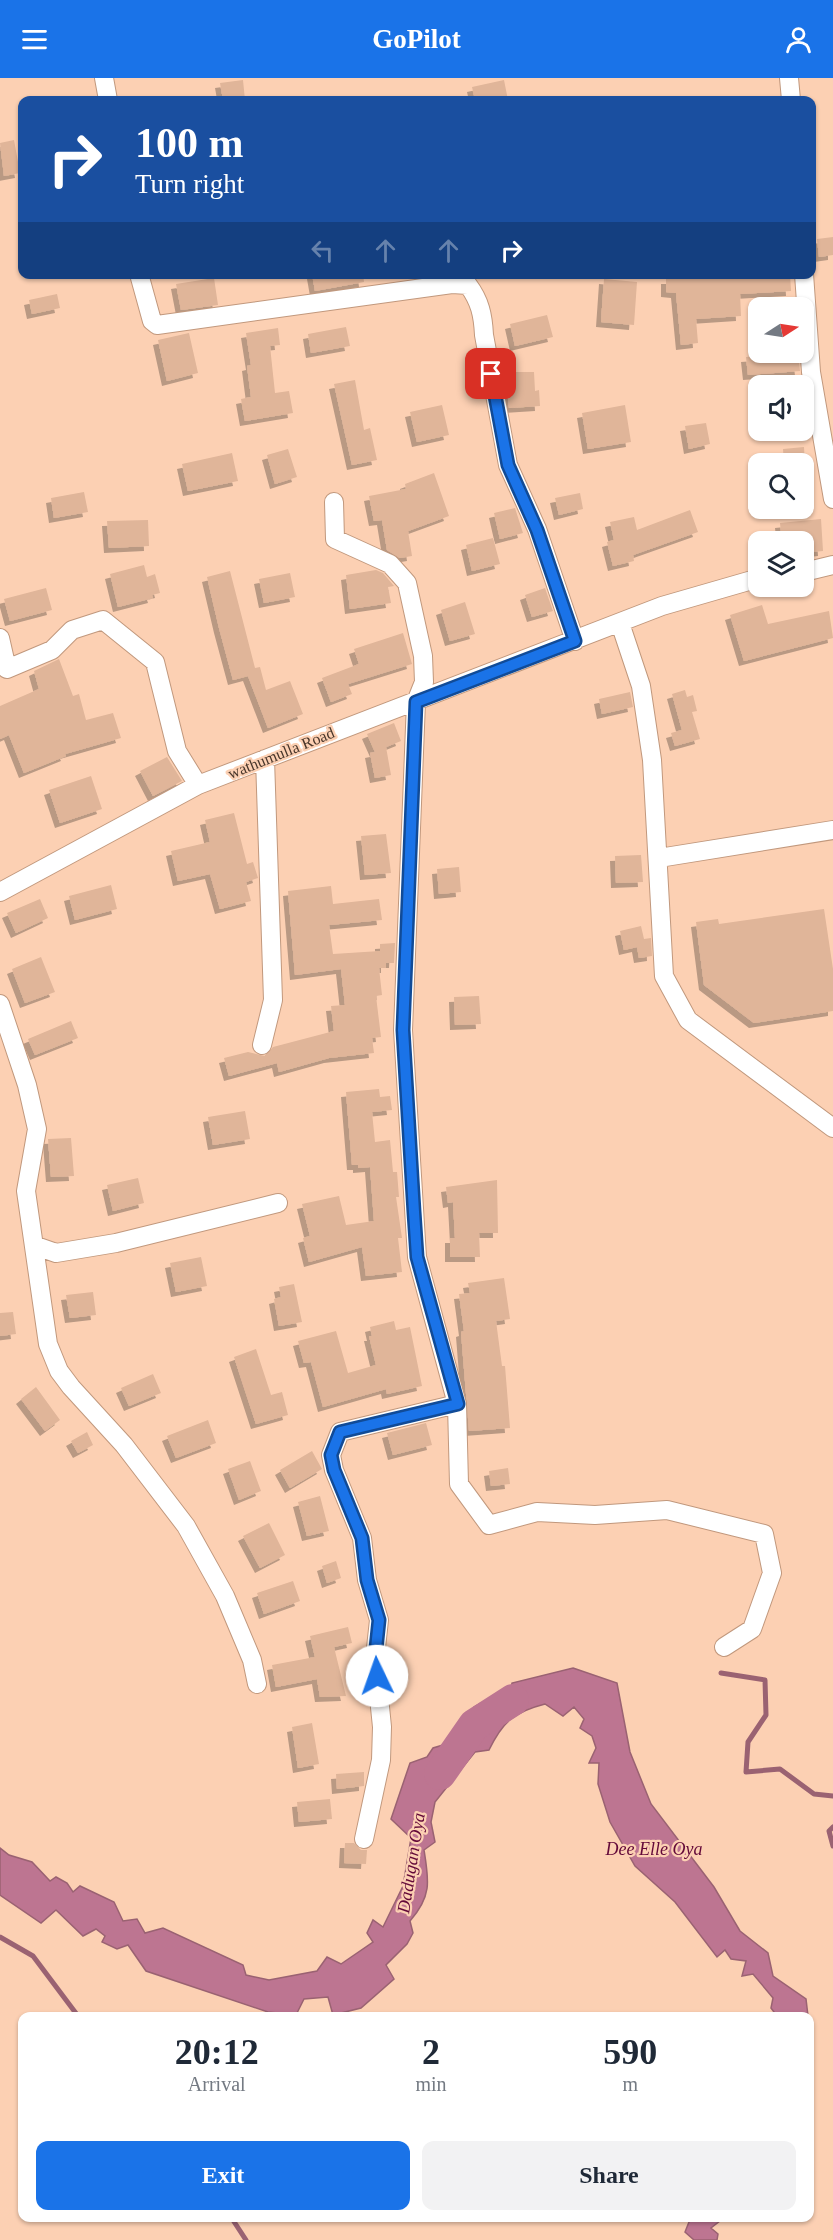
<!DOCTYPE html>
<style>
:root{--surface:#fff;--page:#f2f2f3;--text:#1f2937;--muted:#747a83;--accent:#1a73e8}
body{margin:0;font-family:"Times New Roman",serif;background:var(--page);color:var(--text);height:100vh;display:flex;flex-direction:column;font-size:22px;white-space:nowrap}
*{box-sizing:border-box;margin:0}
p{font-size:20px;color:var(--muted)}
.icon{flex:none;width:33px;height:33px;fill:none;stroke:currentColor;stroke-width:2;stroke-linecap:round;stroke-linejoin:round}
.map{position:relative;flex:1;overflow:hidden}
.panel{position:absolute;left:18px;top:1934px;width:796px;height:210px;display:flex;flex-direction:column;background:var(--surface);border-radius:12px;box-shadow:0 2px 4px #0004}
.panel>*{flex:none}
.top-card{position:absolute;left:18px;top:18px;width:798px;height:183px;border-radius:12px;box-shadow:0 2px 4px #0004;background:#1a4fa0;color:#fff;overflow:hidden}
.needle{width:39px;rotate:78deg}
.controls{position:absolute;left:748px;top:219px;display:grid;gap:12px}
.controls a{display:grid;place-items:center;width:66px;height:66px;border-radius:12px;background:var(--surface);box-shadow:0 2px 4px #0004;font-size:30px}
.pin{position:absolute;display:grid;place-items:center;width:51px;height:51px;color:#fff;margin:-26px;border-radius:12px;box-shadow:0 3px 9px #0006}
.me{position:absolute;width:66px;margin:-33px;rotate:357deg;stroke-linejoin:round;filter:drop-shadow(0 0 4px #0008)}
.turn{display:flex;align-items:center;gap:21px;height:126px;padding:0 18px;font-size:27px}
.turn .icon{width:78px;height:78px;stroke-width:2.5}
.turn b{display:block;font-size:42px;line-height:51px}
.lanes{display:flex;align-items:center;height:57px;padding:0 18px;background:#0003;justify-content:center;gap:30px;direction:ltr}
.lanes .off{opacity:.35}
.eta{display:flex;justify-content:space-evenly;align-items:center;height:102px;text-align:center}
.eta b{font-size:36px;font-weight:600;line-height:42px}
.button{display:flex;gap:12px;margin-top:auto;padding:12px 18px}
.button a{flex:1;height:69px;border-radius:12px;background:var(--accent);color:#fff;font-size:24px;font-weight:600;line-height:69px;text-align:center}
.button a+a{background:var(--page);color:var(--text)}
header{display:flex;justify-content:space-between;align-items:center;height:78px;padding:0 18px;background:var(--accent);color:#fff;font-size:27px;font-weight:600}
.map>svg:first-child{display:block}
.water{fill:#bd7591;stroke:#9a6272;stroke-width:1.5}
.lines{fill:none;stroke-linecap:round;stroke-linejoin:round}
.stream{stroke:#9a6272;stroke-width:5}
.river{stroke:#bd7591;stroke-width:32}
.building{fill:#e0b599;filter:url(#shadow)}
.minor-casing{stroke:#c1987d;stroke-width:20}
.minor{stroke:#fff;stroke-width:18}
.route-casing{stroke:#114b97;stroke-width:15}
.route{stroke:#1a73e8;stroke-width:10}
.labels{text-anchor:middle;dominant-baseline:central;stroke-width:4.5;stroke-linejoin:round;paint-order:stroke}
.street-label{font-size:16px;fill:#48362b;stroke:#fcd0b3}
.water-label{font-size:18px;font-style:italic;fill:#630939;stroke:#fcd0b3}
</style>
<header><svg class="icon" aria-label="menu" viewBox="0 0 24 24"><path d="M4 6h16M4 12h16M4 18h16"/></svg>GoPilot<svg class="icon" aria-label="person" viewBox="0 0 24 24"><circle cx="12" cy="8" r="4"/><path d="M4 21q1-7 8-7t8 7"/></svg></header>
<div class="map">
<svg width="833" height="2162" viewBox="0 0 833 2162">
<defs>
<filter id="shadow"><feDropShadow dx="-5" dy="5" stdDeviation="0" flood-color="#0004"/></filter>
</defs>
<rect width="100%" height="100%" fill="#fcd0b3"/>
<!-- water -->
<path class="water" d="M573,1590l44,15 13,69 21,52 63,83 26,44 28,22 5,23 33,23 2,17h-31l-6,-8 2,-10 -20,-24 -11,2 4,-15 -15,-2 -6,-9 -8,7 -42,-55 -40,-36 -25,-44 -12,-38 1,-21h-10l7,-15 -4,-12 -12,-8 4,-9 -10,-12 -11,9 -18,-12c-31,8 -42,17 -56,46l-14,2 -40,50 -4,20 4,20 -11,8c5,31 8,46 -14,71l3,12 -6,11 -21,21 8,14 -33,29 -28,7 -5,-18 -24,2 -8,16 -28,-3 -122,-41 -18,-26 -11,4 -15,-7 3,-6 -9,-7 -13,7 -27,-26 -15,13 -41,-28v-47l9,7 23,7 18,19 6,-4 11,6 6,9 7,-6 34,16 9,19 14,-2 8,14 18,-5 80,37 3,10 23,5 48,-9 10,-14 14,7 32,-22 -6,-9 6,-13 10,7 20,-41 8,-48 -20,-19 19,-56 17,-6 6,-9 37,-11 9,-10 -5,-20 7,-4 9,6 19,-10 3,-16z
M691,2139h34l-14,11 7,6 -1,6h-23l-9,-8z"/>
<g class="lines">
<!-- stream -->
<path class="stream" d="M721,1595l44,7 1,35 -18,27 -2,30 34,-3 34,25 19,2
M833,1749l-4,4 4,15
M0,1859l33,19 45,60
M231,2139l15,23"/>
<!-- river -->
<path class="river" d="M440,1696l34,-49 39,-25"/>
</g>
<!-- building -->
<path class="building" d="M243,2l2,20h-22l-3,-17z
M504,2l4,20h-33l-3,-13z
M14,62l6,33 -16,3 -4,-33z
M833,159v18l-14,2 -2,-18z
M312,196h51l1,8 -49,9z
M718,196h72l1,17 -51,3 1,22 -45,3 2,24 -17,2 -5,-52 -10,-1v-13h53z
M214,200l4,27 -37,5 -5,-26z
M604,201l33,3 -3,43 -33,-3z
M57,216l3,14 -28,6 -3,-14z
M547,237l6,22 -38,9 -5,-22z
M346,249l4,19 -39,7 -3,-19z
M278,250l2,17 -10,1 5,47 14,-2 4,22 -48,8 -4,-22 10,-2 -4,-31 4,-1 -5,-32z
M189,255l9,40 -31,8 -9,-41z
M760,274l38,1 2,18 -52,4 -2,-18 14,-1z
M505,294h29l1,19 4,-1 1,16 -31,2z
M355,302l9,50 6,-2 7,32 -25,5 -18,-81z
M442,327l7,30 -32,7 -7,-30z
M625,327l6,37 -43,7 -6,-36z
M706,345l4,21 -21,5 -4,-23z
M804,369l1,17h-21l-1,-15z
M288,371l9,28 -22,7 -8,-29z
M232,375l6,28 -50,10 -6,-27z
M434,395l15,43 -41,15 4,25 -12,2 -13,-8 -5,-30 -8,1 -5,-25 37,-7 -1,-5z
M84,414l4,20 -34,6 -3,-20z
M580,415l3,16 -24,6 -4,-17z
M515,430l8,25 -23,6 -6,-26z
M690,432l8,22 -65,23 1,6 -21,5 -6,-24 7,-2 -4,-18 24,-5 3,13z
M821,441l2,32 -19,2v-11h-22l-2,-19z
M148,442l1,26 -40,2 -2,-27z
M493,460l7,26 -28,7 -6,-26z
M144,487l3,12 8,-3 5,19 -8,2 1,3 -35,9 -8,-33z
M376,492l7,3 11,13 -6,1 3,16 -41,6 -4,-34z
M230,493l25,97 5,-1 6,23 24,-9 13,33 -35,14 -20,-52 -15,4 -14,-52 -12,-51z
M290,495l5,24 -31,6 -5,-24z
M46,510l6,22 -42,11 -6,-22z
M545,510l8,23 -21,6 -7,-22z
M465,524l10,32 -25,7 -9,-31z
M762,527l6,19 61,-13 4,27 -89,23 -14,-46z
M403,555l9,31 -64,20 4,10 -21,8 -9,-24 37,-14 -5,-15z
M59,581l14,37 6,-2 7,26 27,-7 8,25 -56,16 1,2 -42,17 -15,-38 -9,4v-33l39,-17 -5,-18z
M685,612l2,7 6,-2 4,16 -5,1 8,27 -25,7 -4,-13 11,-3 -10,-36z
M630,614l3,15 -31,7 -3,-15z
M394,645l7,18 -15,6 5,28 -16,3 -5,-25 5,-1 -8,-18z
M167,679l15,24 -29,15 -13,-25z
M91,698l11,33 -42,14 -11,-33z
M234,735l13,51 6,-2 5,16 -12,4 5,19 -31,8 -10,-35 -32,7 -7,-30 39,-9 -5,-22z
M386,756l5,39 -26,2 -4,-39z
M641,777l2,27 -27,1 -1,-27z
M459,789l2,25 -22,2 -2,-25z
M111,807l6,24 -42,11 -6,-24z
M331,808l2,18 46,-5 3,21 -53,5 4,29 47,-3v-7l15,-1 -1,20h-8v5h-7l3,27 -6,1 5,41 -9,1 2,15 -45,5 -50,14 -2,-9 -48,13 -5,-18 24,-6 17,4 8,-9 61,-16 -3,-25 14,-1 -4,-36 -46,6 -7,-84z
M40,821l8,19 -32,15 -9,-20z
M824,831l9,60v42l-79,12 -50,-38 -8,-63 22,-3 1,5z
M641,848l3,13 7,-1 1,18 -13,2 -2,-11 -13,3 -4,-19z
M41,879l14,35 -30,11 -13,-34z
M479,918l2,28 -26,1 -1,-28z
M71,943l7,17 -43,17 -7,-16z
M379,1011l1,8 10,-1 2,14 -20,2 3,30 15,-2 3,32h4l2,25h-3l6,41h-4l4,34 -36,4 -4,-29 -53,15 -6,-24 7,-2 -8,-32 37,-8 7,29 28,-4 -4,-54 -12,1v-3h-6l-6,-73z
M245,1033l5,28 -37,6 -5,-28z
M71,1060l3,38 -23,1 -3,-38z
M138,1100l6,25 -31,8 -6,-26z
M497,1102l1,53h-19l1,24h-30v-19h5l-2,-36 -5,1 -2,-16z
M201,1179l6,29 -31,6 -6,-29z
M504,1200l6,41 -14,2 6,45h3l5,62 -41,3 -8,-99 3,-1 -5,-37 11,-1 -2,-10z
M294,1206l8,38 -23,4 -5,-27 7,-2 -2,-10z
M93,1214l3,23 -26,3 -4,-23z
M13,1234l3,22 -16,2v-23z
M394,1243l2,9 14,-3 12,59 -35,8 -1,-5 -63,18 -12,-45 -7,1 -6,-22 38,-10 12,42 28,-8 -7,-29h3l-2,-9z
M256,1271l15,46 11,-3 6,23 -32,9 -22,-67z
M153,1296l8,19 -32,13 -8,-18z
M36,1309l24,33 -15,11 -24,-32z
M208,1342l8,23 -40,15 -9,-22z
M426,1345l6,22 -39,10 -6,-22z
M87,1354l6,13 -15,8 -7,-12z
M312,1373l10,18 -32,19 -10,-18z
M250,1383l11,30 -22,9 -11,-31z
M508,1390l2,16 -19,2 -2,-15z
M320,1418l9,35 -22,5 -9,-34z
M269,1445l16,32 -25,13 -17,-32z
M336,1483l5,17 -14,5 -5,-17z
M293,1503l7,20 -36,13 -7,-21z
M348,1549l4,16 -18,4 12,49 -26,1 -3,-18 -41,8 -4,-22 43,-8 -5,-21z
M312,1645l7,41 -21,4 -6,-41z
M364,1694v14l-27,3 -1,-15z
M330,1721l2,20 -33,3 -2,-20z
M345,1765h9l7,7h6l-1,14 -22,-1z"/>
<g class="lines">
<defs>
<path id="minor" d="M104,0l4,22
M789,0l2,22
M139,196l13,47 5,4 295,-41 16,1c12,16 15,30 16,50l24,130 29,64 38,112
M804,196l7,98 22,127
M334,424l1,37 55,25 17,19 16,73 1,26 -8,20 -13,328 14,227 40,147 -117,28 -9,23 3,15 28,68 5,42 12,40 -4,37 7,70 -1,33 -17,79
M804,494l29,-7
M620,545l21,63 11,74 12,216 24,44 145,108
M0,560l7,31 45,-19 20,-20 31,-10 52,42 22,89 21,34
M659,780l174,-28
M0,814l198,-107 464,-179 97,-28
M0,926l27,81 10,44 -11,62 22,153 11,27 12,16 53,58 62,81 39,70 27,64 5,24
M262,967l11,-45 -8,-241
M36,1168l20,7 60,-10 162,-40
M457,1326l2,80 30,41 48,-13 58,3 72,-5 97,24 8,39 -20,56 -28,18"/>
</defs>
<!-- minor casing -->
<use href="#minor" class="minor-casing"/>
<!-- minor -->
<use href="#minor" class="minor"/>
</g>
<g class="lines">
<defs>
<path id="route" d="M377,1598l-2,-18 4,-38 -12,-40 -5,-42 -28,-68 -3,-15 9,-23 118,-28 -41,-147 -3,-45 -11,-182 13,-328 159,-61 -38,-111 -29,-65 -17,-91"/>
</defs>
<!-- route casing -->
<use href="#route" class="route-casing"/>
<!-- route -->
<use href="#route" class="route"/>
</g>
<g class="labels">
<!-- street labels -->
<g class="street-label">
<text transform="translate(281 675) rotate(-22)">wathumulla Road</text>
</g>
<!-- water labels -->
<g class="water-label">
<text x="654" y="1771">Dee Elle Oya</text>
<text transform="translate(411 1785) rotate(-81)">Dadugan Oya</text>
</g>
</g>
</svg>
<div class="controls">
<a><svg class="needle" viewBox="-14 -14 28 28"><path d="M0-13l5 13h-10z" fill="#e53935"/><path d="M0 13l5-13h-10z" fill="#747a83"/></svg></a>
<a><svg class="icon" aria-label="sound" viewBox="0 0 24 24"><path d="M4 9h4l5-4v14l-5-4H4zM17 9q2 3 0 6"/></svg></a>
<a><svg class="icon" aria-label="search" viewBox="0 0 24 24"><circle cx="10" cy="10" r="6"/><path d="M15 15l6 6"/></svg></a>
<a><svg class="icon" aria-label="layers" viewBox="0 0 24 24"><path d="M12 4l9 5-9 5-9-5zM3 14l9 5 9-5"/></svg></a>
</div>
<div class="pin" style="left:491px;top:296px;background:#d93025"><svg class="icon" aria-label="arrive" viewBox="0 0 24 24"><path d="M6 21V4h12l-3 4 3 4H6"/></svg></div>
<svg class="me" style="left:377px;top:1598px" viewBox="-20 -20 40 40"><circle r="19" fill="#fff"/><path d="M0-13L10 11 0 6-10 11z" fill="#1a73e8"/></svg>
<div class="top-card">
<div class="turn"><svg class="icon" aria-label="right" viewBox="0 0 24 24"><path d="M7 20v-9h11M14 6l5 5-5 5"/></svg><div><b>100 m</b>Turn right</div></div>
<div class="lanes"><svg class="icon off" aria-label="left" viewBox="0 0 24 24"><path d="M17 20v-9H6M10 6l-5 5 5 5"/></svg><svg class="icon off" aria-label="ahead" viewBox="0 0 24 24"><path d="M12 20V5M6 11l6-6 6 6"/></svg><svg class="icon off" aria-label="ahead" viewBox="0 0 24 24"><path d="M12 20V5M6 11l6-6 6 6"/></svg><svg class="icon" aria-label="right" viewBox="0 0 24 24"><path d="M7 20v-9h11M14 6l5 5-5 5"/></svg></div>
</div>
<section class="panel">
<div class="eta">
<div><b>20:12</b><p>Arrival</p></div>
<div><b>2</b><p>min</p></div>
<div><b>590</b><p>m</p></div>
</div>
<div class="button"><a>Exit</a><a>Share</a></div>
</section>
</div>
